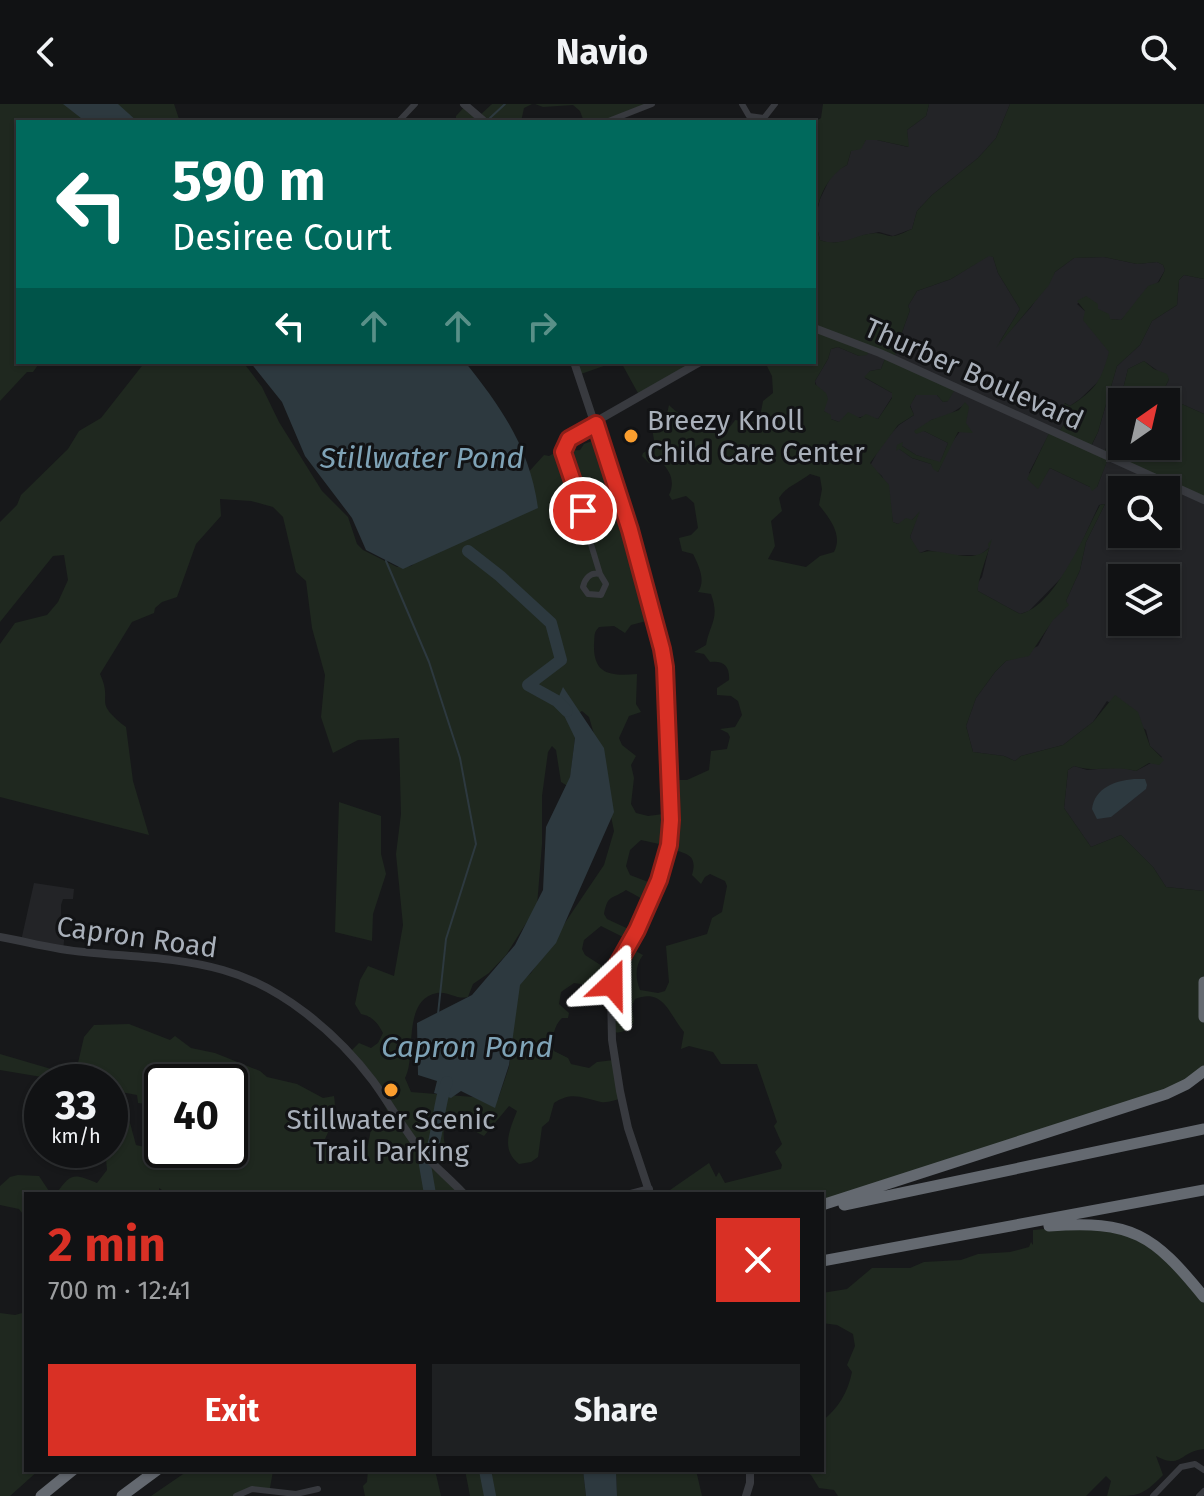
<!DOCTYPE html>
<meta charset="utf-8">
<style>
:root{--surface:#111214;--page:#1e2022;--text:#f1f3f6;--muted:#9c9ea0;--line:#303234;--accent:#d93025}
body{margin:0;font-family:"Fira Sans",sans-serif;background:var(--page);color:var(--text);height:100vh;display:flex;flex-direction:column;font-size:30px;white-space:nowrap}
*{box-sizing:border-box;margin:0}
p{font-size:26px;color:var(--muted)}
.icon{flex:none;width:44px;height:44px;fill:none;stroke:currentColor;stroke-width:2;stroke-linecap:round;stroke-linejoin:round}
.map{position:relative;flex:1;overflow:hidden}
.drawer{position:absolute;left:24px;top:1088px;width:800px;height:280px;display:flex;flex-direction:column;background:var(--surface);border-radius:0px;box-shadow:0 2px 6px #0004,0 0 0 2px var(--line)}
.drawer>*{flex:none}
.top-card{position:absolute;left:16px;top:16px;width:800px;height:244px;border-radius:0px;box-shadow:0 2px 6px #0004,0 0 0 2px var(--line);background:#00695c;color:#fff;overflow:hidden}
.needle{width:52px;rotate:34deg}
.controls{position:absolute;left:1108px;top:284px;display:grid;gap:16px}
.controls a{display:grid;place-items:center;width:72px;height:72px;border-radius:0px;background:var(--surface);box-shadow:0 2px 6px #0004,0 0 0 2px var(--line);font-size:40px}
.speed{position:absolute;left:24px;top:960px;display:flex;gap:16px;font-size:40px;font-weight:700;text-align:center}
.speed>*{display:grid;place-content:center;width:104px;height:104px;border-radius:50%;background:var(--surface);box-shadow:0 2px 6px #0004,0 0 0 2px var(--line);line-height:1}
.speed small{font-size:20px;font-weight:400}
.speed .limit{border:4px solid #111;border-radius:12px;background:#fff;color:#111}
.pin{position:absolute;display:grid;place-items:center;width:68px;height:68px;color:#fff;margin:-34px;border:4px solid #fff;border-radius:50%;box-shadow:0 2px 8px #0007}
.me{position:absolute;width:88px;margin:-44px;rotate:23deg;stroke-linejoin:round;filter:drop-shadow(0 0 6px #0008)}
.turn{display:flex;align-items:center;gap:28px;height:168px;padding:0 24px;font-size:36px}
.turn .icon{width:104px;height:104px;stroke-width:2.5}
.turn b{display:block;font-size:56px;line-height:68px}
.lanes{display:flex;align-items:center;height:76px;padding:0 24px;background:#0003;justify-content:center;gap:40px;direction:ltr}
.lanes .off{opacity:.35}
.round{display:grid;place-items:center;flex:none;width:84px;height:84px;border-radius:0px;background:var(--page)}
.summary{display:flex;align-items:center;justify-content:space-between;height:136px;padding:0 24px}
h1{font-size:48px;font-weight:700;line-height:60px;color:var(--accent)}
.action{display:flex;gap:16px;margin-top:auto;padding:16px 24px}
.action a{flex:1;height:92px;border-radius:0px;background:var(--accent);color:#fff;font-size:32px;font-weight:700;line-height:92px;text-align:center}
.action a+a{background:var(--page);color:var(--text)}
header{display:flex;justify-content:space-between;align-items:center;height:104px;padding:0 24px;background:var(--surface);font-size:36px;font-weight:700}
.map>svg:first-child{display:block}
.built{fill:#232427;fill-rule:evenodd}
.green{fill:#1f281f;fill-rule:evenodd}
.water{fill:#2d393f}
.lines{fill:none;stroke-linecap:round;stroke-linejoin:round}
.stream{stroke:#2d393f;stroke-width:2}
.river{stroke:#2d393f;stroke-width:12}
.minor{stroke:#383a3f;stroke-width:6}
.tertiary{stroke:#383a3f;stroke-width:8}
.motorway{stroke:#646970;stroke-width:11}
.route-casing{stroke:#8d1f18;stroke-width:20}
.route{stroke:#d93025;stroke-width:14}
.poi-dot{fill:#fb9e2e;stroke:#121315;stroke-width:3}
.labels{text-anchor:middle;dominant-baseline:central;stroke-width:6;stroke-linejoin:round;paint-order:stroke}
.street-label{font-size:28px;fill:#a9b0ba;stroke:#121315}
.poi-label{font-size:28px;fill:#a9b0ba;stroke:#121315;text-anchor:start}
.water-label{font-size:30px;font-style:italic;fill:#7fa3b7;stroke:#121315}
</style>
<header><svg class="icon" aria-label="back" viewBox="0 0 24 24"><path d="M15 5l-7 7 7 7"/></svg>Navio<svg class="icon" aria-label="search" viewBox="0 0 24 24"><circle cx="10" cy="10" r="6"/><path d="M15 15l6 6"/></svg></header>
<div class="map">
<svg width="1204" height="1392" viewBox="0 0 1204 1392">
<rect width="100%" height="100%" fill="#17181a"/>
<!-- built -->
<path class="built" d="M929,0h81l-14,34 -18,20 -46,37 -15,16 -5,18 -19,7 -14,-4 -15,3 -14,6 -21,2 -9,-3 -5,-20 5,-21 13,-27 14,-7 4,-14 15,-11h11l31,7 -1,-17 19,-14z
M989,151l4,2 5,16 22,36 -21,34 32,-36 24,-35 19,-14 30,-1 33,7 20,-2 6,3 2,5 -7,12 -37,38 -11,-1 -13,-10 -16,-8 -4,3 8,7 13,25 12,16 -3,16 -6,11 -21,20 -10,7 -5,-3 -2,8 2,11 -7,12 -8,-2 -21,41 12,8 9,-13 40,19h7l11,-29 96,41v392l-38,-4 -13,-20 -32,-32 -30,12 -27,-39 4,-38 6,-4 13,4 33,-3 16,4 26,-14 -12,-11 -4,-16 -39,-29 -14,21 -30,23 -42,11 -6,5 -11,-5 -31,-4 -7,-26 10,-28 19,-26 11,-11 32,-15 14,-26 16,-15 -2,-4 14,-31 6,-28 19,-38 -6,1 -30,65 -40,41 -9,3 -42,-23 -1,-7 5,-7 7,-29 -9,7h-30l-23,-5 -7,3 -4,-3 -6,-13 8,-23 -6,6 -14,4 -5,-2 -6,-33 -5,-13 -12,-10 12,-23 17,-18 15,-10 -4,-10 6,-10h21l6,7 5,-1 -56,-43 8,-13 1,-10 9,-25 -2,-4 9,-15 34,-12zM964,301l2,18 -16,22 -12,27 -7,-8 -19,-6 -14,-10 4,-5v3l14,9 24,8 8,-20 -24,-12 7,-11 16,-4zM1122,386h44v44h-44zM1122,474h44v44h-44z
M1184,171l20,4v135l-40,-18 -1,-4 6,-13 -25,-18 -16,8 -18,72 -7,13 -13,-5 8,-17 19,-66 23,-21 12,-24 25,-16 2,-25z
M838,243l21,9 11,-7 16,7 -5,13 -11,2 -5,7 27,15v4l-14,22 -13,-3 -26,6 -8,-3 -7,-8 -9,-30 13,-22 3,-10z
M34,779l40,6 -1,10h-10l-2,6v16l-4,7 8,3 -2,20 -42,-10z"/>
<!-- green -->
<path class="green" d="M0,0h66l23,18h-71v240h22l-7,10h-6l-27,29z
M111,0h63l6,18h-49z
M492,0h40l-8,4 -3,14h-65v-6l10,-11 13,11z
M535,0h115l-45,18h-21l-4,-11 -7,-6 -30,2z
M823,0h106l-3,12 -19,14 2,17 -32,-7h-11l-5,9 -10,2 -4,14c-19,10 -30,33 -31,55 -1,6 3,14 4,20 23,8 34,-6 56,-7 6,0 12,4 18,3 6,-1 13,-5 18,-7l5,-18 15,-16 46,-37 18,-20 14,-34h194v175l-20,-4 -5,5 -2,25 -25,16 -12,24 -23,21 -19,66 -8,16 13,6 7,-13 18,-72 16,-8 10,8 13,5 2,5 -6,13 1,4 40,18v85l-96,-40 -11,28 -5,4 -2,-4 -40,-19 -12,21 -11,-10 23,-48 8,3 7,-12 -1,-19 6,3c27,-17 31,-26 39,-54l-26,-32 2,-9 -8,-10 9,-5 12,8v5l11,5 1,5 11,1 27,-34 11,-4 6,-12 -2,-5 -6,-3 -20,2 -33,-7 -30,1 -19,14 -6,13 -53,63 24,-39 -22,-36 -5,-16 -4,-1 -38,23 -34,12 -9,15 2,4 -9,25 3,6 -11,17 63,30 -8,13 -5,1 -6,-7h-21l-6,11 4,9 -16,10 -28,38 19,22 4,37 5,2 8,-6 6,2 8,-9 -10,26 10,16c21,-8 50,14 69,-5l-1,-4 4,-5c-3,12 -15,42 -14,52l42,23c35,-7 65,-81 80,-109l5,-1 -19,38 -6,28 -14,31 3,4 -16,15 -24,36 -23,5 -11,11 -19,26 -10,28 7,26 31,4 11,5 6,-5 42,-11 30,-23 22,-27 23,17 12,34 14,14 -5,5 -10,-2 -13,8c-23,-6 -41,2 -62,-5l-6,4 -4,38 27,39 30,-12 32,32 13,20 38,4v180l-6,7 -376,126v-10h-162l10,-4 39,-27 7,14 3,-5 6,11 56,-14 1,-4 -7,-13 7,-8 -8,-18 3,-4 -20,-58h-36l-8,-12 -24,-6 -8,3 3,-17c-14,-16 -20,-45 -49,-33l-3,7 2,16c-6,7 -11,12 -21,10l-2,-43 -37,-6 -13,9 -2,12 10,9 -1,5h-6c-8,7 -11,22 -8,33l14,7 3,6 18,4 8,-6 17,-2 8,38c-7,2 -14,5 -21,4 -19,-4 -29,-11 -47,1l-5,18 -7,6 -4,30 -7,5 -12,2c-19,-15 -9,-35 -2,-53l-8,-5 -25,30 -34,-18c-10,10 -6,23 -3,36l-9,10 27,30h-297l-9,-6v6h-103c15,-21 17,-21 41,-11l10,-13 -1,-11 13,-16 -3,-17 5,-7 9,4 6,22 40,9 2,-4h52v-68h-68v24l-24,-3 -1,-8 -27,-5v-8h-38l-72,-12v-16l75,22 9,-39 10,-12 35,-1 41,16 5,-4 16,12 24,5 45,18 7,6 30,7 26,14 11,-2c3,17 -2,28 -9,43l6,16 26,3 11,-13 3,-16 20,-11 -15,-29 -29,-34 12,-12 12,5 7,-5 5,-10c-5,-10 -11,-17 -22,-19l-6,-10 5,-24 8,-14 26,10 9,-51 -7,-71 5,-40 -2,-76 -41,2 -25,13 -12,-36 4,-42 -13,-47 -6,-47 -10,-9 -13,-55 -10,-10 -22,-6 -31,-2 1,17 -25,28 -19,53 -15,5 -7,6 -1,5 -22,9 -32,52c14,30 -9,26 26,53l7,54 16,54 -149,-38v-153l15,-21 32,-8 11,-13 10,-22 -4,-25 -11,1 -53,66v-100l17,-17 4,-10 47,-46 11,-18 22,-13 44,-56h98l19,25 17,35 43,69 26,26 9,27 6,6 34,17 14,-1 114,-90 19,-21 5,1 21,-12 -4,7 14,-1 4,-6 16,-6 54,181 -23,6 -6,8 -11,-7 -15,1c-6,6 -4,9 -5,17 -1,31 17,32 43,30l-1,30 5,8 -12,4 -10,22 3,7 14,11 -5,9 3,13 -3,26 5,9 12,3 23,-3 -1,-33h17l22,-10 2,-19 16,-2 3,-12 -2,-4 -8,-4 15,-2 7,-12 -4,-14 -7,-5 -14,-1v-7l12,-8c1,-13 -5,-20 -19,-18l-6,-8 -10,-2 12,-7c4,-22 14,-26 5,-51l-13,-2c8,-11 1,-26 -5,-38l-11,-3 -3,-13 12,-3 7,-7 -4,-25 -8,-7 -14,4 -3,-5c6,-12 2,-23 -7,-32h-13l-7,-7 1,-3 12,-7 -3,-18 13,-5 4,-18c9,10 44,32 58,25 2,-2 7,-8 8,-10l18,2 7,-5 3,-16 10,-8 -1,-17 -7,-14h49v-240l7,-4zM838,243l21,9 8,-1 3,-6 16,7 -5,13 -11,2 -6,6 28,16v5l-14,21 -12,-5 -6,4 -12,-6 -9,10 -8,-3v-4l-7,-4 4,-12 -2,-6 -11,-9v-3l13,-22 3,-10zM1122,298h44v44h-44zM810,370l10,3 2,12 -3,16c11,14 24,30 15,47l-14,4 -14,11 -38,-8 7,-13 -4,-25 11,-10 -3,-13c7,-12 20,-15 31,-24zM582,607l7,6 7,24 18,90 -10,34 -48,71 -25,37 -30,25 10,53 -2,16 -11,32 -87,-7 -6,-14c12,-21 -4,-78 32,-85 11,-2 20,7 31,4l5,-13 16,-11 17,-18 31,-49 5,-62v-48l6,-44 4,-6 4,4 5,32 8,5 9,-74zM641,736l27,6 1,3c18,4 29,6 23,26l9,9 4,-7 5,-3 15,7 2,5 -5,26 -10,6 -5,16 -41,12 3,36 -4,9 -7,2 -18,-3c-5,-13 -5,-24 3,-35l-15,-8 -15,26 -28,-18 -3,-6 2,-9 17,-14 30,15 4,-9 -28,-13 -3,-5c4,-20 7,-14 22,-24l22,12 8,-17 -26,-10 -4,-9 4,-16z
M575,258h124l-60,33 -17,-31 -10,-1 -31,11z
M965,298l4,5 -3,16 7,10 -15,-1 -20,40 -5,-3 -2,-5 -19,-6 -13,-9 -3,2 1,-6 6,-3 -1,4 14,9 24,7 8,-19 -24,-12 -8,3 -2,-3 17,-11 28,-10z
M339,698l42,14v38l5,20 -13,40 -1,27 -37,-9z
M18,1071l21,1 12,18h-25v24l-7,-9 -19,-4v-19l10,-9z
M1090,1121l59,16 55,60v148c-24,2 -22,21 -48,7l7,19c-21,21 -23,21 -56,21l4,-15 -5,-5 -20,20h-248l-4,-6 -15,-2 -8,-13 -9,-5h20v-49c16,-12 26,-29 30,-49l-5,-7 8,-19 -2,-12 -16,-9 -15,-2v-30l25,-4 25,-21h38l14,-6 37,-2 17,-6 32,-2 19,-5 2,-5 2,3v-15z
M26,1208v158h13l-29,26h-10v-183l15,2z
M189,1366h83l1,1 -3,17h-20l-15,8h-84z
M368,1366h67l6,26h-76l-2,-10 4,-4z
M465,1366h118l3,26h-116z
M616,1366h80l6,26h-85z"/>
<!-- water -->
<path class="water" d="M63,0h55l20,18h-52z
M250,258h215c37,46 65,87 73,146l-135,61 -37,-19 -14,-32 -47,-62 -23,-54z
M563,583l41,61 10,64 -58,131 -36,42 -11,80 -14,43 -34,-17 -10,7 -17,-5 3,-12 -19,-6 -1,-52 55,-28 43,-50 28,-55 3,-63 24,-50 5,-39 -18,-37z
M1134,675h11l2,6 -1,4 -35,28 -14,2 -5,-10c3,-21 22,-28 42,-30z
M583,1366h33l1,26h-31z"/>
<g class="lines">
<!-- stream -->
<path class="stream" d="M490,14l15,-14
M386,457l43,101 31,96 16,86 -30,95 -8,75"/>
<!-- river -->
<path class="river" d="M468,447l32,25 51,47 10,37 -33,25 29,16 10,10
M430,1090l-5,-29c15,-25 11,-56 22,-83
M485,1366l5,26"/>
<!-- minor -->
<path class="minor" d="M742,0l7,12 15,2 11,-14
M398,18l17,-18
M606,18l46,-18
M596,320l-27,15 -6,13 37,122 6,10 -5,11 -13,-1 -5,-7c2,-9 8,-15 17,-13
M236,1392l16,-7 44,5 22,-5
M1153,1392l28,-29 14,-3 9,6
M1199,1392l5,-5"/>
<!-- tertiary -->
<path class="tertiary" d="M464,0l21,18
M814,224l66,25 324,147
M574,258l56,168 32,119 3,18 6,153 -5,40 -7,20 -22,50 -22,39 -4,22 1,49 8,51 8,37 22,66
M595,318l105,-60
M0,833c28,5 56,13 84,15 47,5 93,5 139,18 58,16 114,63 150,111 16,22 30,47 48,70 13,15 29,28 43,43
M630,1090l19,-5
M746,1392l4,-13v-13"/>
<!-- motorway -->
<path class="motorway" d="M1204,878v35
M822,1101l344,-111 21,-10 17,-13
M844,1101l360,-76
M1049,1122c83,-6 104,8 155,71
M822,1157l382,-71
M41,1392l32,-26
M122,1392l35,-26"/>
</g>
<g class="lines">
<defs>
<path id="route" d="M583,407l-20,-59 6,-13 27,-15 34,106 32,119 3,18 6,153 -2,25 -10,35 -22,50 -22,39 -3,15"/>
</defs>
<!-- route casing -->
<use href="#route" class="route-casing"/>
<!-- route -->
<use href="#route" class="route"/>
</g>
<!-- markers -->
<g class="poi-dot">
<circle cx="631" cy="332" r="8"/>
<circle cx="391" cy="986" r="8"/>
</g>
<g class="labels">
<!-- street labels -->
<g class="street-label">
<text transform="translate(974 270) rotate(24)">Thurber Boulevard</text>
<text transform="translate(137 833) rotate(8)">Capron Road</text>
</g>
<!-- poi labels -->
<g class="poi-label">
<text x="647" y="316">Breezy Knoll<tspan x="647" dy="32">Child Care Center</tspan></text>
<text x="391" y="1015" text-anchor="middle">Stillwater Scenic<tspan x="391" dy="32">Trail Parking</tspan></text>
</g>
<!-- water labels -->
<g class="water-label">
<text x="422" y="354">Stillwater Pond</text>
<text x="467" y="943">Capron Pond</text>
</g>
</g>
</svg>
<div class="controls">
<a><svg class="needle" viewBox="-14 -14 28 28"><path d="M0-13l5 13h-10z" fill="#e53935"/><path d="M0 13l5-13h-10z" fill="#9c9ea0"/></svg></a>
<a><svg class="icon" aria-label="search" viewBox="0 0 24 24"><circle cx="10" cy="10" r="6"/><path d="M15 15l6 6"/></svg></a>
<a><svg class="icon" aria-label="layers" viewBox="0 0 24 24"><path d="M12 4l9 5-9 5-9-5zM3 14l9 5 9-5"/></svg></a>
</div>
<div class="speed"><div>33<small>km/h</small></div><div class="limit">40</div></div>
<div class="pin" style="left:583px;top:407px;background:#d93025"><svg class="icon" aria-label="arrive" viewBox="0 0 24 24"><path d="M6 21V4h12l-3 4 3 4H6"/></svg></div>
<svg class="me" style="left:612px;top:880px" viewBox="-20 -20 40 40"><path d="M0-17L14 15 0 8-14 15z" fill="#d93025" stroke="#fff" stroke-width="4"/></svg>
<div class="top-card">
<div class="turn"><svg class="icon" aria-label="left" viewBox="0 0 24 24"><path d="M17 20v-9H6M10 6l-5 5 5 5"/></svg><div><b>590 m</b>Desiree Court</div></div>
<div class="lanes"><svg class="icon" aria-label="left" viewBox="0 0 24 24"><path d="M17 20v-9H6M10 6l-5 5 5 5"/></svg><svg class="icon off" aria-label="ahead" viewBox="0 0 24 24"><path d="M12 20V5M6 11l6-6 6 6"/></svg><svg class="icon off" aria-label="ahead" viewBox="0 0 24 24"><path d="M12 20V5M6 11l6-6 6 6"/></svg><svg class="icon off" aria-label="right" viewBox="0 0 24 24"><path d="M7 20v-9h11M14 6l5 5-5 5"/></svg></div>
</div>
<section class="drawer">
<div class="summary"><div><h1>2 min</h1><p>700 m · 12:41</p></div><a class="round" style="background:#d93025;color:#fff"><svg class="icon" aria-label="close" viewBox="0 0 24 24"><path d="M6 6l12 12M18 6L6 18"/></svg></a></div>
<div class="action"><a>Exit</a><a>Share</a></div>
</section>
</div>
